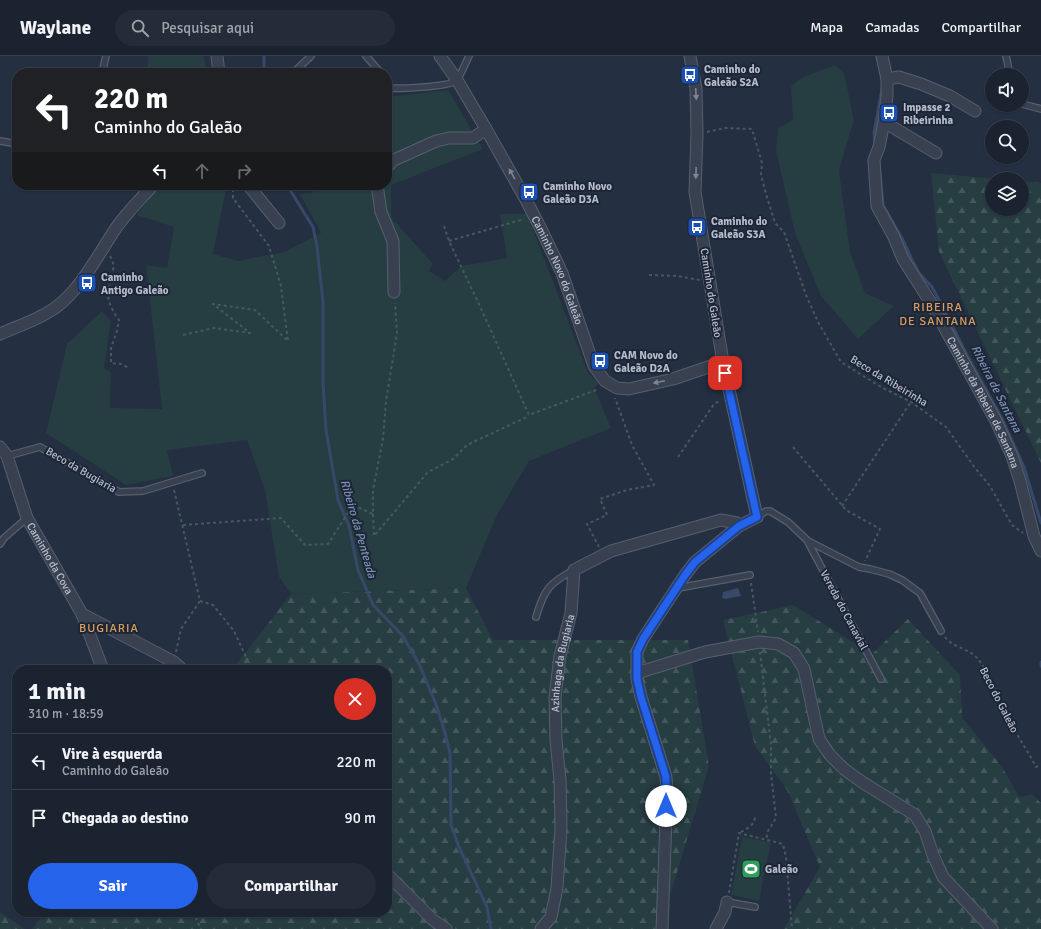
<!DOCTYPE html>
<html lang="pt">
<meta charset="utf-8">
<style>
:root{--surface:#1b2331;--page:#242b39;--text:#f1f3f6;--muted:#a0a4ab;--line:#39404d;--accent:#2563eb}
body{margin:0;font-family:Signika,sans-serif;background:var(--page);color:var(--text);height:100vh;display:flex;flex-direction:column;font-size:15px;white-space:nowrap}
*{box-sizing:border-box;margin:0}
p{font-size:13px;color:var(--muted)}
.icon{flex:none;width:22px;height:22px;fill:none;stroke:currentColor;stroke-width:2;stroke-linecap:round;stroke-linejoin:round}
.map{position:relative;flex:1;overflow:hidden}
.sheet{position:absolute;left:12px;top:609px;width:380px;height:252px;display:flex;flex-direction:column;background:var(--surface);border-radius:16px;box-shadow:0 1px 3px #0004,0 0 0 1px var(--line)}
.sheet>*{flex:none}
.guide{position:absolute;left:12px;top:12px;width:380px;height:122px;border-radius:16px;box-shadow:0 1px 3px #0004,0 0 0 1px var(--line);background:#202124;color:#fff;overflow:hidden}
.buttons{position:absolute;left:985px;top:12px;display:grid;gap:8px}
.buttons a{display:grid;place-items:center;width:44px;height:44px;border-radius:50%;background:var(--surface);box-shadow:0 1px 3px #0004,0 0 0 1px var(--line);font-size:20px}
.pin{position:absolute;display:grid;place-items:center;width:34px;height:34px;color:#fff;margin:-17px;border-radius:8px;box-shadow:0 2px 6px #0006}
.me{position:absolute;width:44px;margin:-22px;rotate:0deg;stroke-linejoin:round;filter:drop-shadow(0 0 3px #0008)}
.turn{display:flex;align-items:center;gap:14px;height:84px;padding:0 16px;font-size:18px}
.turn .icon{width:52px;height:52px;stroke-width:2.5}
.turn b{display:block;font-size:28px;line-height:34px}
.lanes{display:flex;align-items:center;height:38px;padding:0 16px;background:#0003;justify-content:center;gap:20px;direction:ltr}
.lanes .off{opacity:.35}
.round{display:grid;place-items:center;flex:none;width:42px;height:42px;border-radius:21px;background:var(--page)}
.head{display:flex;align-items:center;justify-content:space-between;height:68px;padding:0 16px}
h1{font-size:24px;font-weight:700;line-height:30px}
.cta{display:flex;gap:8px;margin-top:auto;padding:8px 16px}
.cta a{flex:1;height:46px;border-radius:24px;background:var(--accent);color:#fff;font-size:16px;font-weight:700;line-height:46px;text-align:center}
.cta a+a{background:var(--page);color:var(--text)}
ul{padding:0;list-style:none}
li{display:flex;align-items:center;gap:12px;height:56px;padding:0 16px;border-top:1px solid var(--line)}
li div{flex:1}
li b{display:block;font-size:15px}
li em{font-style:normal}
header{display:flex;align-items:center;gap:24px;box-sizing:border-box;height:56px;padding:0 20px;background:var(--surface);border-bottom:1px solid var(--line)}
header strong{font-size:19px}
nav{display:flex;gap:22px;margin-inline-start:auto;font-size:14px}
.search{width:280px;height:36px;background:var(--page);display:flex;align-items:center;gap:10px;box-sizing:border-box;padding:0 14px;border-radius:22px;color:var(--muted);font-size:15px}
.map>svg:first-child{display:block}
.grass{fill:#263d42}
.forest{fill:url(#forest-firs)}
.water{fill:#374969}
.lines{fill:none;stroke-linecap:round;stroke-linejoin:round}
.stream{stroke:#374969;stroke-width:3}
.service-casing{stroke:#565f6e;stroke-width:8}
.minor-casing{stroke:#565f6e;stroke-width:13}
.path{stroke:#445a5f;stroke-width:2;stroke-dasharray:3 3;stroke-linecap:butt}
.service{stroke:#394151;stroke-width:5.5}
.minor{stroke:#394151;stroke-width:11}
.oneway{fill:#7d8594}
.route-casing{stroke:#184099;stroke-width:10}
.route{stroke:#2563eb;stroke-width:7}
.labels{text-anchor:middle;dominant-baseline:central;stroke-width:4;stroke-linejoin:round;paint-order:stroke}
.poi-label{font-size:11px;font-weight:bold;fill:#b5bccb;stroke:#1d2636;text-anchor:start}
.street-label{font-size:11px;fill:#b5bccb;stroke:#1d2636}
.neighbourhood-label{font-size:12px;letter-spacing:1px;fill:#da9e61;stroke:#1d2636}
.water-label{font-size:12px;font-style:italic;fill:#7c8fb4;stroke:#1d2636}
</style>
<header>
<strong>Waylane</strong>
<div class="search"><svg class="icon" aria-label="search" viewBox="0 0 24 24"><circle cx="10" cy="10" r="6"/><path d="M15 15l6 6"/></svg>Pesquisar aqui</div>
<nav><a>Mapa</a><a>Camadas</a><a>Compartilhar</a></nav>
</header>
<div class="map">
<svg width="1041" height="873" viewBox="0 0 1041 873">
<defs>
<pattern id="forest-firs" width="22" height="20" patternUnits="userSpaceOnUse"><rect width="22" height="20" fill="#263d42"/><path d="M5 1l3.5 6h-7zM16 11l3.5 6h-7z" fill="#43575c"/></pattern>
</defs>
<rect width="100%" height="100%" fill="#242f41"/>
<!-- grass -->
<path class="grass" d="M148,0h56l2,17h-59z
M835,9l9,8 10,47 -15,50 11,82 15,41 29,13 -36,33 -37,-43 -26,-63 -19,-82 2,-23 15,-8 -2,-34 12,-9z
M448,34l35,59 -92,36v32l42,47 -4,7 16,10 16,-15 46,-8 -7,-44h27l61,159 11,11 -5,3 17,41 -82,33 -32,54 -31,73 -175,6 -12,-17 -14,-87 -18,-50 -80,10 6,26 -47,9 -80,-52 21,-89 35,-33 9,10 -7,47 7,5 -1,35 52,1 -16,-144 21,3 7,-41 -37,-12 22,-30h68l-14,69 25,7 46,-9 37,-19 -21,-39 13,-1v-8h74v-88z
M742,781l29,5 -12,59 -28,-6z"/>
<!-- forest -->
<path class="forest" d="M931,117l64,6h-3v30h30v-28l19,2v280l-102,-211z
M466,532l27,52h195l21,126 -49,163h-628l13,-17h342v-242h-155l59,-76z
M793,549l79,49 36,-35 52,56 2,42 40,50 17,30 13,-3 9,9v126h-257l36,-62 -33,-77 -32,-44 -32,-126z
M0,856l25,17h-25z"/>
<!-- water -->
<path class="water" d="M738,532l3,8 -16,3 -3,-1 1,-6z"/>
<g class="lines">
<!-- stream -->
<path class="stream" d="M264,0v17
M875,86l-1,-9 8,-44
M880,116l3,32
M287,129l26,42 4,19 6,56v81l3,47 12,70 11,26 9,44 15,35 30,31 17,30 17,41 8,26 5,20 1,72 8,22 28,60 4,22
M884,151l19,33 9,20 7,13 13,14 6,11 29,57 35,64 22,48 17,56
M1041,606v4"/>
<defs>
<path id="service" d="M366,0l15,17
M1006,0l4,19
M102,17l4,-17
M293,17l18,-17
M387,32c11,1 60,-1 69,-7 4,-4 10,-19 13,-25
M1022,48l19,5
M0,85l17,3
M7,400l33,-9 79,45 24,-1 59,-18
M757,461l9,-6h4l18,11 20,19 51,26 11,2 19,5 13,6 18,13 21,38
M808,486l73,137
M0,488l4,-6 23,-20
M678,532l72,-13
M536,561c8,-27 13,-34 38,-47
M727,846l28,5"/>
<g id="minor">
<path d="M217,0l2,17"/>
<path id="s1" d="M440,0l17,24 29,49 39,69 17,33 20,42 32,93 11,15 12,7 12,1 44,-10 50,-17"/>
<path id="s2" d="M882,0l5,23v17l-3,26 -5,25 -5,13 3,46 16,29 10,24 28,44 65,118 16,35 8,25 14,55 7,15"/>
<path d="M887,23l12,-2 22,7 29,12 25,15"/>
<path d="M884,66l52,31"/>
<path d="M387,111l7,-7 42,-19 13,-3h24l13,-9"/>
<path d="M248,129l31,38"/>
<path d="M377,129l4,27 12,29 1,51"/>
<path d="M0,278c18,-8 38,-14 55,-26 25,-18 42,-51 59,-77 11,-17 26,-31 39,-46"/>
<path id="s3" d="M0,391l7,9 20,62 55,96 21,56"/>
<path d="M82,558l92,48 9,8"/>
<path d="M637,617l68,-21 54,-10 19,2 16,9 10,16 15,70 11,16 14,14 18,13 53,33 10,16 8,24 10,22 49,52"/>
<path d="M387,818l46,46 13,9"/>
<path id="s4" d="M541,873l10,-12 6,-29 4,-60 -1,-48 -4,-40 -1,-43 5,-41 11,-43 3,-43 37,-19 110,-31 16,3 2,3"/>
<path d="M662,873l5,-138 -1,-14 -25,-80 -4,-18v-27l6,-13 17,-26 25,-38 10,-13 44,-36 18,-9 -34,-155 -28,-170 2,-58 -1,-45 -6,-33"/>
<path d="M716,873l9,-17 2,-10"/>
</g>
</defs>
<!-- service casing -->
<use href="#service" class="service-casing"/>
<!-- minor casing -->
<use href="#minor" class="minor-casing"/>
<!-- path -->
<path class="path" d="M707,76l18,-4 27,1 10,34 -1,12 5,19 9,29 9,9 22,63 12,27 23,40 40,25 30,15 35,25 29,41 15,18 22,39 11,8
M444,170l5,15 29,61 51,113 70,-26
M449,185l75,-22
M110,200c8,12 -1,25 -2,37 0,10 5,19 11,27l-2,11 -6,17v15l10,1 8,4
M649,219l28,1 23,4
M183,279l31,-7 36,5 -37,-29 42,6 33,31 -7,-55 -12,-40 -36,-48v-13
M793,391l53,63 34,19 -15,32
M678,401l36,-53 7,-4
M174,434l26,111
M842,450l69,-104
M373,458l1,22 54,-64 25,-13 14,-14 62,-29
M183,469l98,-7 24,27 23,-1 25,-39 20,9v-24l10,-51 3,-38 11,-68 -2,-30
M599,491l-12,-23 20,-9 -7,-16 27,-9 27,-5 -22,-40 -17,-47
M751,527l7,49
M200,545l13,4 21,26 18,39
M945,581c7,10 22,11 31,20 13,13 27,50 36,68 7,14 16,26 23,40l1,2 5,-2
M176,596l5,-23 19,-28
M760,596l11,93v28l5,45 -8,13 -2,9
M741,776c7,-4 14,-7 14,-16
M729,837l10,-60 44,11 3,13 6,72
M193,856l8,17"/>
<!-- service -->
<use href="#service" class="service"/>
<!-- minor -->
<use href="#minor" class="minor"/>
</g>
<!-- one-way arrows -->
<defs><path id="oneway-solid" d="M-6-.8H1V-3.2L6.5 0L1 3.2V.8H-6Z"/></defs>
<g class="oneway">
<use href="#oneway-solid" transform="translate(696 38) rotate(87)"/>
<use href="#oneway-solid" transform="translate(696 117) rotate(92)"/>
<use href="#oneway-solid" transform="translate(512 118) rotate(-120)"/>
<use href="#oneway-solid" transform="translate(659 326) rotate(168)"/>
</g>
<g class="lines">
<defs>
<path id="route" d="M666,750v-29l-25,-80 -4,-18v-27l6,-13 17,-26 25,-38 10,-13 44,-36 18,-9 -32,-144"/>
</defs>
<!-- route casing -->
<use href="#route" class="route-casing"/>
<!-- route -->
<use href="#route" class="route"/>
</g>
<!-- icons -->
<defs>
<symbol id="bus-square" viewBox="-11 -11 22 22"><rect x="-9" y="-9" width="18" height="18" rx="4" fill="#1a4fb4" stroke="#1d2636"/><path d="M-5-6H5V4H4V6H2V4H-2V6H-4V4H-5ZM-3.5-4V0h7V-4ZM-3.5 1.2v1.5H-2V1.2ZM2 1.2v1.5H3.5V1.2Z" fill="#fff"/></symbol>
<symbol id="stadium-square" viewBox="-11 -11 22 22"><rect x="-9" y="-9" width="18" height="18" rx="4" fill="#2e9e5b" stroke="#1d2636"/><path d="M0-5a6.5 5 0 1 0 0 10a6.5 5 0 1 0 0-10ZM-3.5-1.8h7v3.6h-7Z" fill="#fff"/></symbol>
</defs>
<g fill-rule="evenodd">
<use href="#bus-square" x="679" y="8" width="22" height="22"/>
<use href="#bus-square" x="878" y="46" width="22" height="22"/>
<use href="#bus-square" x="518" y="125" width="22" height="22"/>
<use href="#bus-square" x="686" y="160" width="22" height="22"/>
<use href="#bus-square" x="76" y="216" width="22" height="22"/>
<use href="#bus-square" x="589" y="294" width="22" height="22"/>
<use href="#stadium-square" x="740" y="802" width="22" height="22"/>
</g>
<g class="labels">
<!-- poi labels -->
<g class="poi-label">
<text x="704" y="13">Caminho do<tspan x="704" dy="13">Galeão S2A</tspan></text>
<text x="903" y="51">Impasse 2<tspan x="903" dy="13">Ribeirinha</tspan></text>
<text x="543" y="130">Caminho Novo<tspan x="543" dy="13">Galeão D3A</tspan></text>
<text x="711" y="165">Caminho do<tspan x="711" dy="13">Galeão S3A</tspan></text>
<text x="101" y="221">Caminho<tspan x="101" dy="13">Antigo Galeão</tspan></text>
<text x="614" y="299">CAM Novo do<tspan x="614" dy="13">Galeão D2A</tspan></text>
<text x="765" y="813">Galeão</text>
</g>
<!-- street labels -->
<g class="street-label">
<text stroke="none"><textPath href="#s1" startOffset="245">Caminho Novo do Galeão</textPath></text>
<text transform="translate(711 237) rotate(81)">Caminho do Galeão</text>
<text transform="translate(889 325) rotate(31)">Beco da Ribeirinha</text>
<text stroke="none"><textPath href="#s2" startOffset="376">Caminho da Ribeira de Santana</textPath></text>
<text transform="translate(81 414) rotate(30)">Beco da Bugiaria</text>
<text stroke="none"><textPath href="#s3" startOffset="123">Caminho da Cova</textPath></text>
<text transform="translate(844 554) rotate(62)">Vereda do Canavial</text>
<text stroke="none"><textPath href="#s4" startOffset="271">Azinhaga da Bugiaria</textPath></text>
<text transform="translate(999 644) rotate(63)">Beco do Galeão</text>
</g>
<!-- neighbourhood labels -->
<g class="neighbourhood-label">
<text x="938" y="251">RIBEIRA<tspan x="938" dy="14">DE SANTANA</tspan></text>
<text x="109" y="572">BUGIARIA</text>
</g>
<!-- water labels -->
<g class="water-label">
<text transform="translate(996 333) rotate(63)">Ribeira de Santana</text>
<text transform="translate(358 473) rotate(74)">Ribeiro da Penteada</text>
</g>
</g>
</svg>
<div class="buttons">
<a><svg class="icon" aria-label="sound" viewBox="0 0 24 24"><path d="M4 9h4l5-4v14l-5-4H4zM17 9q2 3 0 6"/></svg></a>
<a><svg class="icon" aria-label="search" viewBox="0 0 24 24"><circle cx="10" cy="10" r="6"/><path d="M15 15l6 6"/></svg></a>
<a><svg class="icon" aria-label="layers" viewBox="0 0 24 24"><path d="M12 4l9 5-9 5-9-5zM3 14l9 5 9-5"/></svg></a>
</div>
<div class="pin" style="left:725px;top:317px;background:#d93025"><svg class="icon" aria-label="arrive" viewBox="0 0 24 24"><path d="M6 21V4h12l-3 4 3 4H6"/></svg></div>
<svg class="me" style="left:666px;top:750px" viewBox="-20 -20 40 40"><circle r="19" fill="#fff"/><path d="M0-13L10 11 0 6-10 11z" fill="#2563eb"/></svg>
<div class="guide">
<div class="turn"><svg class="icon" aria-label="left" viewBox="0 0 24 24"><path d="M17 20v-9H6M10 6l-5 5 5 5"/></svg><div><b>220 m</b>Caminho do Galeão</div></div>
<div class="lanes"><svg class="icon" aria-label="left" viewBox="0 0 24 24"><path d="M17 20v-9H6M10 6l-5 5 5 5"/></svg><svg class="icon off" aria-label="ahead" viewBox="0 0 24 24"><path d="M12 20V5M6 11l6-6 6 6"/></svg><svg class="icon off" aria-label="right" viewBox="0 0 24 24"><path d="M7 20v-9h11M14 6l5 5-5 5"/></svg></div>
</div>
<section class="sheet">
<div class="head"><div><h1>1 min</h1><p>310 m · 18:59</p></div><a class="round" style="background:#d93025;color:#fff"><svg class="icon" aria-label="close" viewBox="0 0 24 24"><path d="M6 6l12 12M18 6L6 18"/></svg></a></div>
<ul>
<li><svg class="icon" aria-label="left" viewBox="0 0 24 24"><path d="M17 20v-9H6M10 6l-5 5 5 5"/></svg><div><b>Vire à esquerda</b><p>Caminho do Galeão</p></div><em>220 m</em></li>
<li><svg class="icon" aria-label="arrive" viewBox="0 0 24 24"><path d="M6 21V4h12l-3 4 3 4H6"/></svg><div><b>Chegada ao destino</b></div><em>90 m</em></li>
</ul>
<div class="cta"><a>Sair</a><a>Compartilhar</a></div>
</section>
</div>
